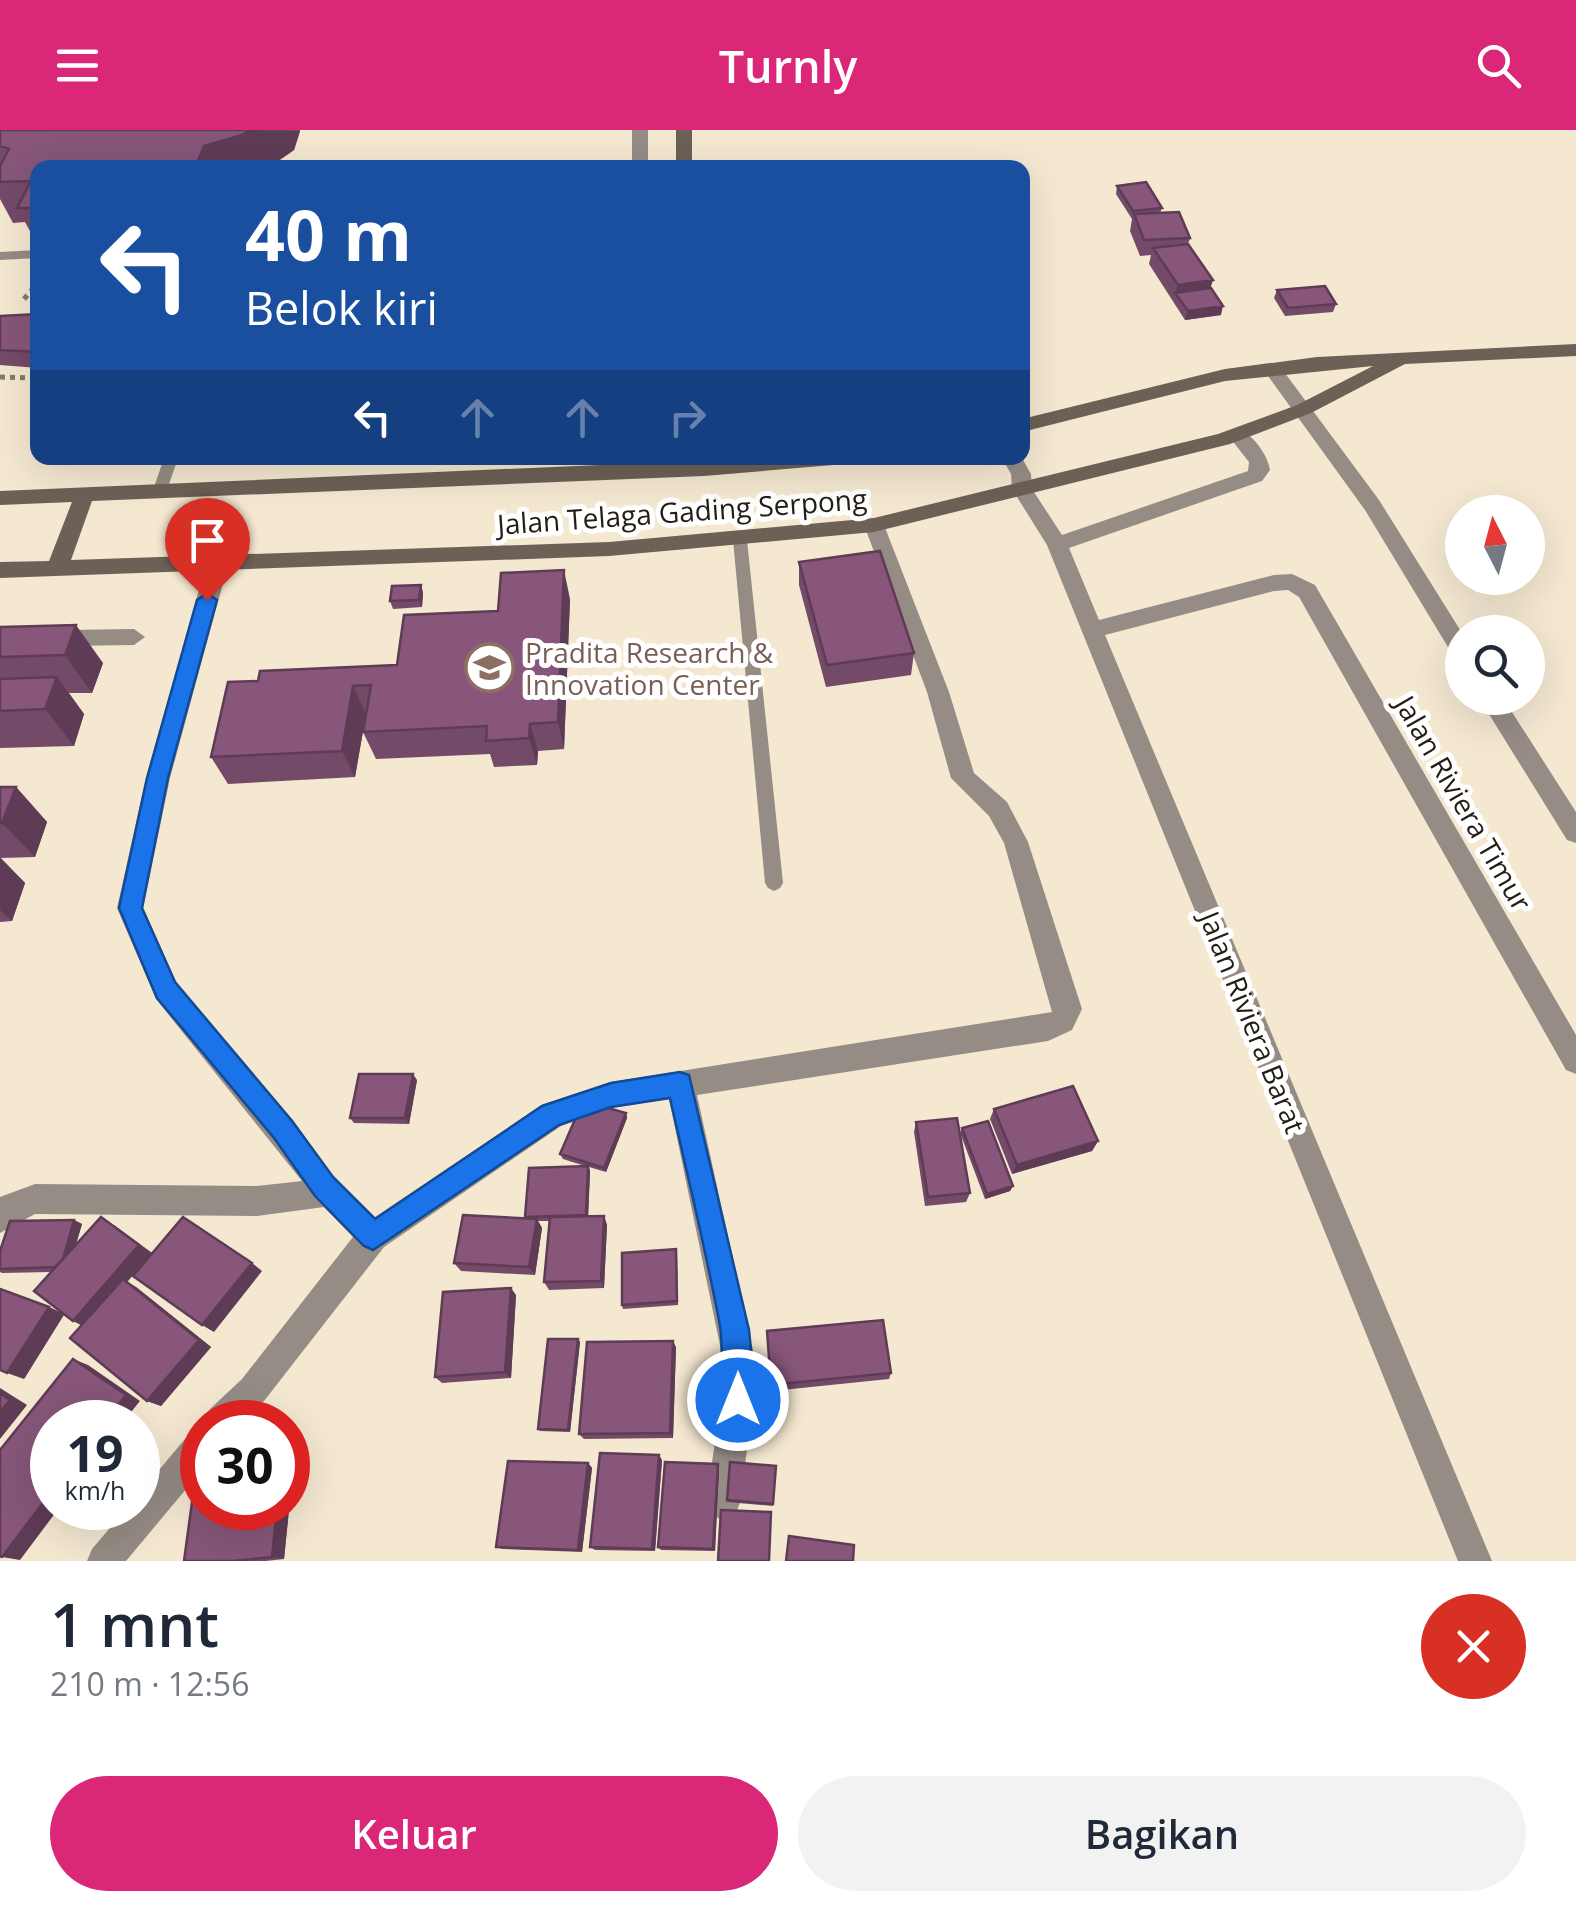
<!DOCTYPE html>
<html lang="id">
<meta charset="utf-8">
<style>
:root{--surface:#fff;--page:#f2f2f3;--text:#1f2937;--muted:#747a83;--accent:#db2777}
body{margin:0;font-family:"Open Sans",sans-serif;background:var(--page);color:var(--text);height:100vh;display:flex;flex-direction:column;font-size:38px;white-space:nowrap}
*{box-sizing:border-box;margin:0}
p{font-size:32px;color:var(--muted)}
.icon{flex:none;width:55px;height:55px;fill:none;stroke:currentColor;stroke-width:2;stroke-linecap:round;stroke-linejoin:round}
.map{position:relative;height:1431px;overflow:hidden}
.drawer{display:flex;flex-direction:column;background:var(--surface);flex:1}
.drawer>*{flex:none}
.top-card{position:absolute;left:30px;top:30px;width:1000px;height:305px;border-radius:20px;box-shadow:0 10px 40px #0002;background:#1a4fa0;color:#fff;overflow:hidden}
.needle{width:65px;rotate:354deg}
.fabs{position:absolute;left:1445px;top:365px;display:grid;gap:20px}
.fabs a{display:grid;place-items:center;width:100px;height:100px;border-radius:50%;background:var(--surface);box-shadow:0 10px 40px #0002;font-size:50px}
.speed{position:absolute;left:30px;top:1270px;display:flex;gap:20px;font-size:50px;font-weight:700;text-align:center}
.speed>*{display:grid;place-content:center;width:130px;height:130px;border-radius:50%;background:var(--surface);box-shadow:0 10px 40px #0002;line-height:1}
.speed small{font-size:25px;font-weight:400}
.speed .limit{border:15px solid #d22;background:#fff;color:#111}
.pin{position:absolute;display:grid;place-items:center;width:85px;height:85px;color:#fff;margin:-102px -42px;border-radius:50% 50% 50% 0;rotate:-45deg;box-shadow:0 0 10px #0007}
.pin .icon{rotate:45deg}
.me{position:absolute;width:110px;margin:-55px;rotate:0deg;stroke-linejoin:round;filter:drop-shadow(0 0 8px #0008)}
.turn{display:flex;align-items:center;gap:35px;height:210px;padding:0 50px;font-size:45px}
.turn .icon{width:130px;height:130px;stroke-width:2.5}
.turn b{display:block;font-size:70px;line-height:85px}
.lanes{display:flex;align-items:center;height:95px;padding:0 50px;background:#0003;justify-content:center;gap:50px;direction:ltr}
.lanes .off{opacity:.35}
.round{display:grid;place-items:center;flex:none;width:105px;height:105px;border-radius:52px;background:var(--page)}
.summary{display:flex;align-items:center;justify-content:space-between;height:170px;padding:0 50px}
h1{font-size:60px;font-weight:600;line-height:75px}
.action{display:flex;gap:20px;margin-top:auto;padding:20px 50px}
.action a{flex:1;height:115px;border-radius:60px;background:var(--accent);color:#fff;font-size:40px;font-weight:600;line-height:115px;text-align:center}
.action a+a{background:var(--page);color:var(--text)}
header{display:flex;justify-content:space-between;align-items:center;height:130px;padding:0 50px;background:var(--accent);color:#fff;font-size:45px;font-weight:600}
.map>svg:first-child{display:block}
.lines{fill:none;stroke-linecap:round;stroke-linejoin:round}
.path{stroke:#827a6b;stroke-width:5;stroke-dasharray:5 5;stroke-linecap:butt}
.lane{fill:#958c85;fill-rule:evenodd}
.street{fill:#958c85;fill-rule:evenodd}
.secondary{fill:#6d6056;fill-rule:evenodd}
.wall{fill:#744a69}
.shaded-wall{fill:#5e3c55}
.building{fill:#87567a;stroke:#5e3c55;stroke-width:2.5}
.route{fill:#1a73e8;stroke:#114b97;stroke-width:2.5}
.labels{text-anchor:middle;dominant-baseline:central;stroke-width:10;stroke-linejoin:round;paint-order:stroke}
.street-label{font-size:28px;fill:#221d15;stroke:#fff}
.education-label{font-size:28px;fill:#785e54;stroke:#fff;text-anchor:start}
</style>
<header><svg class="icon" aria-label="menu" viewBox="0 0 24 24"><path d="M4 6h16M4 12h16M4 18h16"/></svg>Turnly<svg class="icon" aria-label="search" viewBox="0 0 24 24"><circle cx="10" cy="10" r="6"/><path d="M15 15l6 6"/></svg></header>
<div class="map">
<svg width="1576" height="1431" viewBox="0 0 1576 1431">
<rect width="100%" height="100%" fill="#f5e8d1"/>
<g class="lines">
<!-- path -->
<path class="path" d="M24,169l14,-16
M0,247l38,1"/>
<!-- lane -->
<path class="lane" d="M38,120v8l-38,2v-8z
M164,328h14l-12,35 -7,5 -7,-5z
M740,405l7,5 36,343 -3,5 -6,3 -6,-3 -3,-5 -32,-343z"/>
<!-- street -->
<path class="street" d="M632,0h16v38h-16z
M1272,233l7,2 100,135 83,133v26l-8,-2 -89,-147 -102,-141z
M1237,298c15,5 31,27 33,42l-8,11 -193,67 30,72 175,-45 18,-1 23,11 261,450v39l-10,-4 -267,-473 -11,-7 -14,1 -169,44 387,926h-34l-411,-1016 -35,-56 -1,-15 -9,-16h20l9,16 1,15 30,46 186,-64 1,-9 -22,-28z
M874,388l10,7 65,167 25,81 33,29 21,40 54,167 -10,21 -24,11 -351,54 57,260 2,26 -16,122 -5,12 -12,5 -12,-5 -5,-12 18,-122 -2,-26 -53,-256 -58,9 -50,18 -177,121 -120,154 -21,21h-38l4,-12 33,-31 111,-142 -29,-30 -67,9 -222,-2 -35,19v-36l35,-13 222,2 45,-5 -146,-182 -39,-91 29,-130 60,-213 11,-8 11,8 -58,213 -27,130 33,74 117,138 41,57 41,40 167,-112 69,-23 441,-70 -48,-169 -15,-27 -38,-38 -24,-86 -63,-167z
M134,499l11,8 -11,8 -134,2v-16z
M1479,568h24l73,114v31l-9,-3z
M202,1299v41l-76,91h-39l5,-12 35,-41h11v-13l52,-62z"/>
<!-- secondary -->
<path class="secondary" d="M676,0h16v38h-16z
M1576,214v12l-171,8 -94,49 -81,31 -356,88 -265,24 -609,22v-16l49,-1 23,-59 -72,3v-14l760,-33h83l-10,7 -129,11 -612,25 -21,59 538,-18 265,-24 344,-84 79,-29 76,-39 -148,15 -203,51v-13l203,-50 92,-12z"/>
</g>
<!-- wall -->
<path class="wall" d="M0,0h300v1l-6,19 -26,18h-230v78l-13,-24 -12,1 -13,-24z
M1117,56l45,22 -2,5 30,25 -2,6 23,44 10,27 -36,5 -36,-56 2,-9 -11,1 -10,-25 2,-12 -16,-25z
M1277,160l59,14 -3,8 -48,4 -11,-18z
M38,184v54l-38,-3v-49z
M799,432l115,91 -3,22 -85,12 -27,-102z
M421,455l2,8 -1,14 -29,2 -3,-8z
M570,469l-6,150 -26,2 -1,14 -43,2 -4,-13 -114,5 -13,-27 3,-18 -11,63 -127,7 -17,-27 47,-76 139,-16 101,-54z
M0,497l103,36 -11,30h-23l15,21 -10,32 -74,2z
M0,657h16l31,35 -12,35 -34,1 24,25 -13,38 -12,1z
M417,950l-8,44 -55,-1 -4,-5z
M994,979l104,32 -6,10 -80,23 -22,-55z
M626,983l1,5 -21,54 -17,-5 1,4 -2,45h16l3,9 -3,63 -55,2 -5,-8 5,-61h-11l4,7 -7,47 -74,-4 -7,-8 72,-44 -1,-2 60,-51 -22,-7 -3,-5z
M916,992l54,71 -4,9 -41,4 -11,-74z
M962,998l51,58 -3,5 -25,8 -25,-66z
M74,1090l8,4 -6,20 38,-19 38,28 -25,29 9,5 75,60 -50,59 -14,-5 -66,-76 -17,-10 -40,64 25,-72 15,7 -13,-42 -49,1 -2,-1v-21z
M677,1123l1,52 -55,4 -1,-4z
M516,1165l-5,83 -69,5 -7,-6z
M767,1201l124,42 -2,6 -117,12z
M578,1209l2,3 -10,90 -30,-1 -2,-2z
M676,1217l-3,91 -89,1 -5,-5z
M662,1330l-7,91 -60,-1 -5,-3z
M588,1333l4,5 -10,84 -79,-3 -7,-2z
M776,1336l-3,40 -46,-4v-2z
M719,1338l-4,83 -54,-1 -3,-3z
M291,1360l-7,69 -18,2h-82z"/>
<!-- shaded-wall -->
<path class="shaded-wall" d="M250,0l50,1 -6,19 -26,18h-73l9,-22z
M1213,150l-5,16 -33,-3 3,-8z
M1223,176l-2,9 -36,5 3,-9z
M564,440l6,29 -6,150 -6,-27z
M421,455l2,8 -1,14 -3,-7z
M76,495l27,38 -11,30 -27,-38z
M57,547l27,37 -10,32 -29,-37z
M353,556l13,28 -11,63 -13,-26z
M530,594l8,27 -1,14 -8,-27z
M16,657l31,35 -12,35 -33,-34z
M0,728l25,25 -13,38 -12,-11z
M413,944l4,6 -8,44 -4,-6z
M626,983l1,5 -21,54 -2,-4z
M1098,1011l-6,10 -80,23 5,-9z
M588,1036l2,5 -2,49 -2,-5z
M1013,1056l-3,5 -25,8 2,-5z
M604,1086l3,9 -3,63 -3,-7z
M101,1087l51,36 -25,29 9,5 75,60 -50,59 -14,-5 -60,-73 -14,-7z
M537,1089l5,9 -7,47 -6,-8z
M74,1090l8,4 -14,47 -8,-4z
M252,1133l10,8 -48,61 -12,-7z
M511,1158l5,7 -5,83 -6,-6z
M49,1177l15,7 -40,65 -17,-6z
M578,1209l2,3 -10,90 -2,-2z
M673,1211l3,6 -3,91 -3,-5z
M73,1229l15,6 52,36 -17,21h-18z
M0,1258l27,17 -27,34z
M659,1325l3,5 -7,91 -3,-2z
M588,1333l4,5 -10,84 -4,-2z
M718,1334l1,4 -4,83 -2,-2z
M288,1358l3,2 -7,69 -12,-2 5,-49h11z
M52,1361v17h7l-39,52 -18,-3z"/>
<!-- building -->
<path class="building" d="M0,0h250l-8,5 -38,11 -9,22h-157v40h-21l14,-27 -31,1v-16l9,-17 -9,-3z
M1146,52l16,26 -29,3 -16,-25z
M1179,82l11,26 -46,2 -10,-26z
M1188,114l25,36 -35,5 -25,-37z
M1325,156l11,18 -48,4 -11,-18z
M1211,158l12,18 -35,5 -13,-18z
M38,184v38l-38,-2v-34z
M880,421l34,102 -87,12 -28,-103z
M564,440l-6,152 -28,2 -1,14 -43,3 1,-15 -124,6 8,-47 -18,1 -11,65 -131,6 17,-75 30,-1 2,-10 137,-6 7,-50 94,-4 3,-38z
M421,455l-2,15 -29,1 2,-15z
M76,495l-11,30 -65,2v-30z
M57,547l-12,32 -45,2v-32z
M0,657h16l-14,36h-2z
M359,944h54l-8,44h-55z
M1073,956l25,55 -81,24 -23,-56z
M583,971l43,12 -22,55 -44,-14z
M957,988l13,75 -42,4 -12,-75z
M988,991l25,65 -26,8 -25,-66z
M588,1036l-2,49 -61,2 4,-49z
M463,1085l74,4 -8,48 -75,-4z
M604,1086l-3,65 -57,1 6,-65z
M101,1087l38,28 -66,76 -39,-30z
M183,1087l69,46 -50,62 -69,-49z
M74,1090l-11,39 -8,8 -55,2v-18l10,-30z
M676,1119l1,52 -55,4v-52z
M123,1149l76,61 -52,61 -77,-63z
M511,1158l-6,84 -70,5 8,-85z
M0,1159l49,18 -42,66 -7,-3z
M883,1190l8,53 -120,12 -4,-54z
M548,1209h30l-10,91 -30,-1z
M673,1211l-3,92 -91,1 8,-92z
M73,1229l53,36 -21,27h-53v69l-50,66 -2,-1v-106z
M0,1263l10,7 -10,12z
M600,1323l59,2 -7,94 -62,-2z
M508,1331l80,2 -10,87 -82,-3z
M665,1332l53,2 -5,85 -55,-2z
M730,1332l46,4 -3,38 -46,-4z
M202,1364v14h75l-5,49 -39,4h-49l9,-66z
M721,1380l50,2 -2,49h-51z
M789,1406l65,9 -1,16h-67z"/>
<!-- route -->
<path class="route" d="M207,463l10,7 -49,178 -26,130 33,74 117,139 41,56 42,42 167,-113 69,-23 69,-11 9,3 60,255 5,51 -6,30 -10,4 -11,-4c-8,-19 -3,-61 -7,-85 -14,-76 -33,-152 -50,-228l-59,9 -52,18 -186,125 -9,-4 -49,-50 -41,-58 -117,-140 -38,-90 28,-130 50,-178z"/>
<!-- icons -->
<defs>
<symbol id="university-ring" viewBox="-11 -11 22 22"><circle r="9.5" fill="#fff" stroke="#8d6e63" stroke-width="1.5"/><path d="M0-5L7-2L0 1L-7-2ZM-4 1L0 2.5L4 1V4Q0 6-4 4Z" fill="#8d6e63"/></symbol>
</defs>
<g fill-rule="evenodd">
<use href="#university-ring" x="462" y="510" width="55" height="55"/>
</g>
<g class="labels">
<!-- street labels -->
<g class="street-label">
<text transform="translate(682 381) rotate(-4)">Jalan Telaga Gading Serpong</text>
<text transform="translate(1464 673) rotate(60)">Jalan Riviera Timur</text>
<text transform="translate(1253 892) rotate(68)">Jalan Riviera Barat</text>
</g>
<!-- education labels -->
<g class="education-label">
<text x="525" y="522">Pradita Research &amp;<tspan x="525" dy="32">Innovation Center</tspan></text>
</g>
</g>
</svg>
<div class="fabs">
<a><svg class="needle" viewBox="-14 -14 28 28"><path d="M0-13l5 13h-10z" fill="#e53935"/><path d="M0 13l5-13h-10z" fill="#747a83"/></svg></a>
<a><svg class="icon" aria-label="search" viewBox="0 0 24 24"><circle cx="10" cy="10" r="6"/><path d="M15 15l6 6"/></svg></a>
</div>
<div class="speed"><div>19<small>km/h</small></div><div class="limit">30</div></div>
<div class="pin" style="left:207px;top:470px;background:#d93025"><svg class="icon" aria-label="arrive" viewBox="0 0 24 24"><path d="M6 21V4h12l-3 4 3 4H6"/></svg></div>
<svg class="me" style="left:738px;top:1270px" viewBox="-20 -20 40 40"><circle r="17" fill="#1a73e8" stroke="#fff" stroke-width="3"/><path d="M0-11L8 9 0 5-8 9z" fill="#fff"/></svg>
<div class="top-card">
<div class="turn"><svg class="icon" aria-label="left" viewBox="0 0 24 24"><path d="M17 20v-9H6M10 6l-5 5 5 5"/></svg><div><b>40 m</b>Belok kiri</div></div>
<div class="lanes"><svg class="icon" aria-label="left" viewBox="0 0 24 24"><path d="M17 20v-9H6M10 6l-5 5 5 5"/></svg><svg class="icon off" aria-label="ahead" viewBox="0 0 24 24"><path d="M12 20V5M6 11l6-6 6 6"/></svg><svg class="icon off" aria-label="ahead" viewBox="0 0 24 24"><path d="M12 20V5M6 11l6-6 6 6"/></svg><svg class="icon off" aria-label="right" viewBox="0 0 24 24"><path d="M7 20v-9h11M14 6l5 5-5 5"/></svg></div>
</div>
</div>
<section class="drawer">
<div class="summary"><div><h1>1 mnt</h1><p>210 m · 12:56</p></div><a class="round" style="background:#d93025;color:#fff"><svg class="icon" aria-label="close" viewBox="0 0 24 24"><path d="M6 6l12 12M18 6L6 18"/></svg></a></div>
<div class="action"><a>Keluar</a><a>Bagikan</a></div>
</section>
